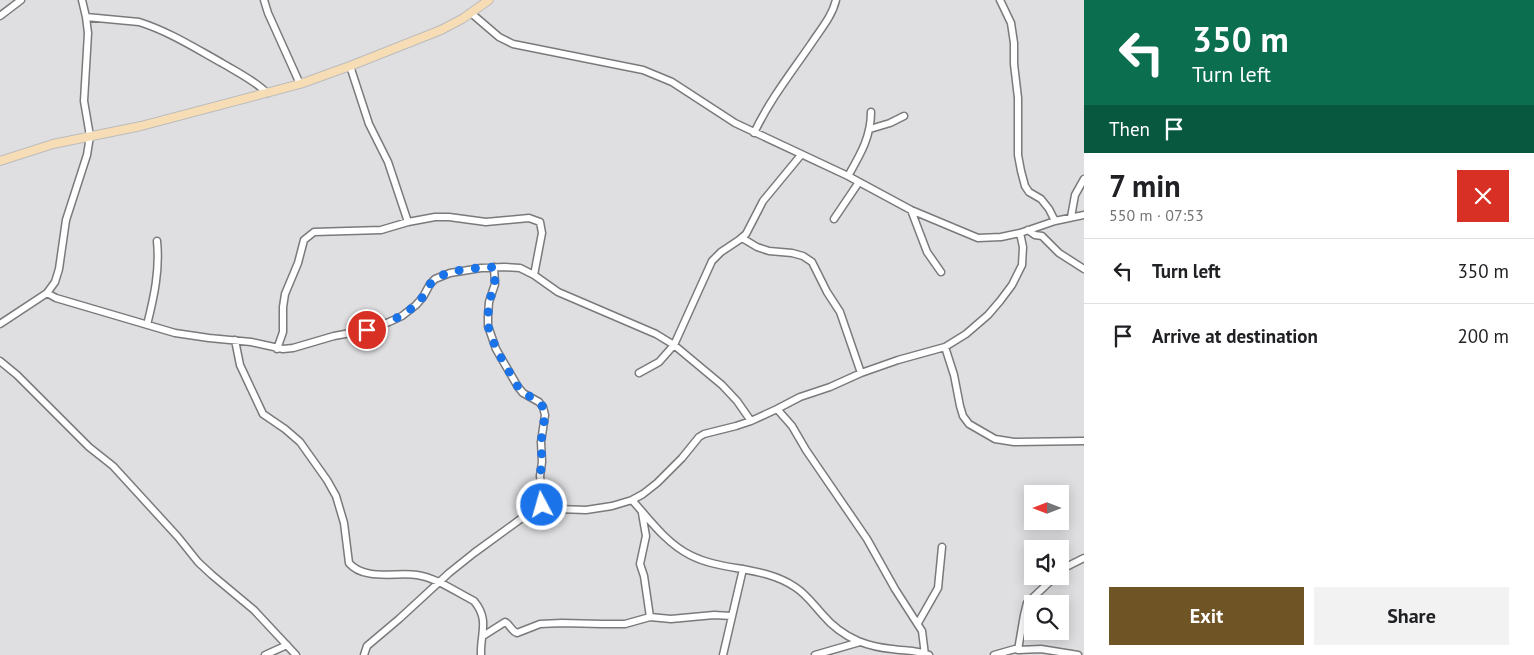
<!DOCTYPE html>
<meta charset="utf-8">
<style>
:root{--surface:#fff;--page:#f2f2f2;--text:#202124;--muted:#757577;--line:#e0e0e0;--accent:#6f5426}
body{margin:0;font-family:"PT Sans",sans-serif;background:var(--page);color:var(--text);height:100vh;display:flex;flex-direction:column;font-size:19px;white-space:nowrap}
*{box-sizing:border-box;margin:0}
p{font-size:16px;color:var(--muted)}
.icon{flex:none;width:28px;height:28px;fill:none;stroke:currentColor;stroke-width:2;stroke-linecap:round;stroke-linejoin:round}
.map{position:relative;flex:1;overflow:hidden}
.drawer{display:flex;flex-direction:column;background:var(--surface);width:450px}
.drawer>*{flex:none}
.top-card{background:#0b6e4f;color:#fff;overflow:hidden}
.needle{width:32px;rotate:270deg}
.buttons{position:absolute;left:1024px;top:485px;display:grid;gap:10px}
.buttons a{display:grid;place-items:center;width:45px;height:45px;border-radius:0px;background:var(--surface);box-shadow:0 2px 12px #0003;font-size:25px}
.pin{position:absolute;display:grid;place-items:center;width:42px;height:42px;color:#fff;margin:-21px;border:2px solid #fff;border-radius:50%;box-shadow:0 1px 5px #0007}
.me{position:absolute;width:55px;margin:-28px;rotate:354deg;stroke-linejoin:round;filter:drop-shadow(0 0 4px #0008)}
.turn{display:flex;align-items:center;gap:18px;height:105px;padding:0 25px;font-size:22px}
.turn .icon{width:65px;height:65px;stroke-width:2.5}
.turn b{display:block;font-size:35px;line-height:42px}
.then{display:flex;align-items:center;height:48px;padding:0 25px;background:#0003;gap:10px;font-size:19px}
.round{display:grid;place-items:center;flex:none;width:52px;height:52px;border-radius:0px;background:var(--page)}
.overview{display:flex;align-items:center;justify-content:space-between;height:85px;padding:0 25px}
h1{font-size:30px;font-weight:700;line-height:38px}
.button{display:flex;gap:10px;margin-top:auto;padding:10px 25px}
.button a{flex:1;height:58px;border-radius:0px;background:var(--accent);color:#fff;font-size:20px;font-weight:700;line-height:58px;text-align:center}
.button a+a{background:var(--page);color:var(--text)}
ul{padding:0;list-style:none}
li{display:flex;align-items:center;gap:15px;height:65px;padding:0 25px;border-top:1px solid var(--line)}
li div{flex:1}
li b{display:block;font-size:19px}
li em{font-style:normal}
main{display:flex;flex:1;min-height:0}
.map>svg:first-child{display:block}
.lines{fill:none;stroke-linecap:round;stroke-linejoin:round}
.minor-casing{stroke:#7a797c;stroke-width:9}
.major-casing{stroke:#bcbcbc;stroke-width:10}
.minor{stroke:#fff;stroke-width:6}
.major{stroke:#f7ddb5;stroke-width:8}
.route{stroke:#1a73e8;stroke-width:9;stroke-dasharray:0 16.2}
</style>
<main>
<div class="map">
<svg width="1084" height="655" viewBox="0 0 1084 655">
<rect width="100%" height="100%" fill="#dfdee1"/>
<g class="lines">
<defs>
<path id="minor" d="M264,0l4,13 32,71
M1000,0l11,23 3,20v21l4,34v57l3,16 4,15 4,6 12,7 8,10 6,12
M471,13l28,24 14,7 130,26 29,12 63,41 113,53 63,34 67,28 23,-1 19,-4 35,-12 29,-6
M0,16l21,-16
M86,17l53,5c29,9 56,26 83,41 15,9 32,17 45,30
M350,66l19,58 19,38 20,60
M870,129l20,-6 14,-7
M754,133c15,-32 37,-60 57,-89 9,-14 21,-27 25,-44
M848,176c12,-21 23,-39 23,-64
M911,210l16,42 14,20
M1071,217l4,-22 9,-16
M834,219l25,-37
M1028,230l7,5 7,1 17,17 25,16
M742,238l15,9 12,4 23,2 11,3 9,6 15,30 13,20 21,61
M494,267l1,17 -6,18 -1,14v10l8,23 22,38 5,6 16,9 4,5 2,8 -4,27 1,20 -2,14 3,29
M47,293l9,5 119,35 34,5 42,4 32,7 10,-1 41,-12 33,-6 22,-8 13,-6 14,-11 7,-8 7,-13 5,-5 15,-6 31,-5 23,-1 16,1 14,7 24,17 98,42 18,11 48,40 15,16 14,20
M0,324l47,-31 8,-11 4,-13 7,-49 21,-65 3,-19 -6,-35 4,-68 -2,-16 -4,-17
M147,325c7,-28 13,-55 10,-84
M235,340l5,25 23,49 22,15 15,13 27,38 9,16 8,27 5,40c15,18 48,9 68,12 20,3 39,17 57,26 16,19 6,33 7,54
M945,347l9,28 6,31 3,10 6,8 26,15 19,3 70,-1
M277,349l6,-17v-25l2,-13 13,-31 6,-23 10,-8 67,-2 27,-8 27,-5h14l37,5 43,-4 11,4 2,11 -8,42
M0,361l17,14 72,72 24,19 65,71 20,25 14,13 42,35 42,45
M639,373l20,-11 15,-17 38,-84 9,-9 18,-12 7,-6 17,-33 38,-46
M777,409l15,17 14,24 61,89 28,50 27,42 3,24
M632,500c17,19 34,43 58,55 33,17 72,10 105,32 11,7 18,17 27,27 10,12 22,21 36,27 10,4 23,7 34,8 13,2 25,1 37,6
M642,513l4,23 -6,28 4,12 6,41
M1060,572l6,-5 18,-9
M918,623l20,-35 4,-41
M483,636l22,-14c5,2 6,9 12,11l23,-9 22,-1 40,1h23l25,-7 21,2 43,-4 18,1
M1018,650l6,-35 3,-12 29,-27
M265,655l22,-10
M364,655l3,-9 32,-27 50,-46 25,-20 48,-35 14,-12 7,-1 15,4 28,1 26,-4 20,-6 11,-6 14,-11 25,-25 17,-21 5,-3 32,-8 15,-5 26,-12 23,-12 30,-10 31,-14 37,-13 47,-13 21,-13 22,-19 12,-14 12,-16 10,-20 1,-18 -3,-14
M723,655l20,-86
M815,655l45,-13
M994,655l21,-6 3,1 23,-1 37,6"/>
<path id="major" d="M0,161l53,-17 88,-18 159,-42 50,-18 91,-36 21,-11 27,-19"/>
</defs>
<!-- minor casing -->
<use href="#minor" class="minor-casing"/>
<!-- major casing -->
<use href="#major" class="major-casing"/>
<!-- minor -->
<use href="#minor" class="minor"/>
<!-- major -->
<use href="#major" class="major"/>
</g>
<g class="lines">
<!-- route -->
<path class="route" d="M367,330c20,-7 40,-14 54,-31 4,-5 7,-14 13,-19 14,-11 43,-12 60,-13l1,17 -6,18 -1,14v10l8,23 22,38 6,6 15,9 4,5 2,8 -4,27 1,20 -2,14 2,29"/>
</g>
</svg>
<div class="buttons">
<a><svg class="needle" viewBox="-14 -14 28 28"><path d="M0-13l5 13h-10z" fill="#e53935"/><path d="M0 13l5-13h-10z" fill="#757577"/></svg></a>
<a><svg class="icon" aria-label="sound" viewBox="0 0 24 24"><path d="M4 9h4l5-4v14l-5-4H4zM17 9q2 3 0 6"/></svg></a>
<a><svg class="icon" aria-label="search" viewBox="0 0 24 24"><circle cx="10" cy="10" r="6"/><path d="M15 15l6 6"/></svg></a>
</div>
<div class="pin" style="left:367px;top:330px;background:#d93025"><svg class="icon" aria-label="arrive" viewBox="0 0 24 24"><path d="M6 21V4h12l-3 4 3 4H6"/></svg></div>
<svg class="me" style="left:542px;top:505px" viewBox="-20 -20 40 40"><circle r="17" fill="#1a73e8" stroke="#fff" stroke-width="3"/><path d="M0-11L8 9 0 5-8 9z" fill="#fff"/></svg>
</div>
<section class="drawer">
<div class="top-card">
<div class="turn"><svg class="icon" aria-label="left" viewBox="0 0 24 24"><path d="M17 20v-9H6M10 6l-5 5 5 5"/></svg><div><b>350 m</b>Turn left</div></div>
<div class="then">Then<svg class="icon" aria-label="arrive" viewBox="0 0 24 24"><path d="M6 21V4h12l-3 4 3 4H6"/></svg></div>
</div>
<div class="overview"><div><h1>7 min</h1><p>550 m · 07:53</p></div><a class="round" style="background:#d93025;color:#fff"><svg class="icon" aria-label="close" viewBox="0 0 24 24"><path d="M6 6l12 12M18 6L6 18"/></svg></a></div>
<ul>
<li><svg class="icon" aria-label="left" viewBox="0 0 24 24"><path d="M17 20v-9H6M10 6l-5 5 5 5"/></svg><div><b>Turn left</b></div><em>350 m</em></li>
<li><svg class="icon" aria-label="arrive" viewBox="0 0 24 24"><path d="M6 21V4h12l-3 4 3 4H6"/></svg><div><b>Arrive at destination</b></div><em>200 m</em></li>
</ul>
<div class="button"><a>Exit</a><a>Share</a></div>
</section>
</main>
